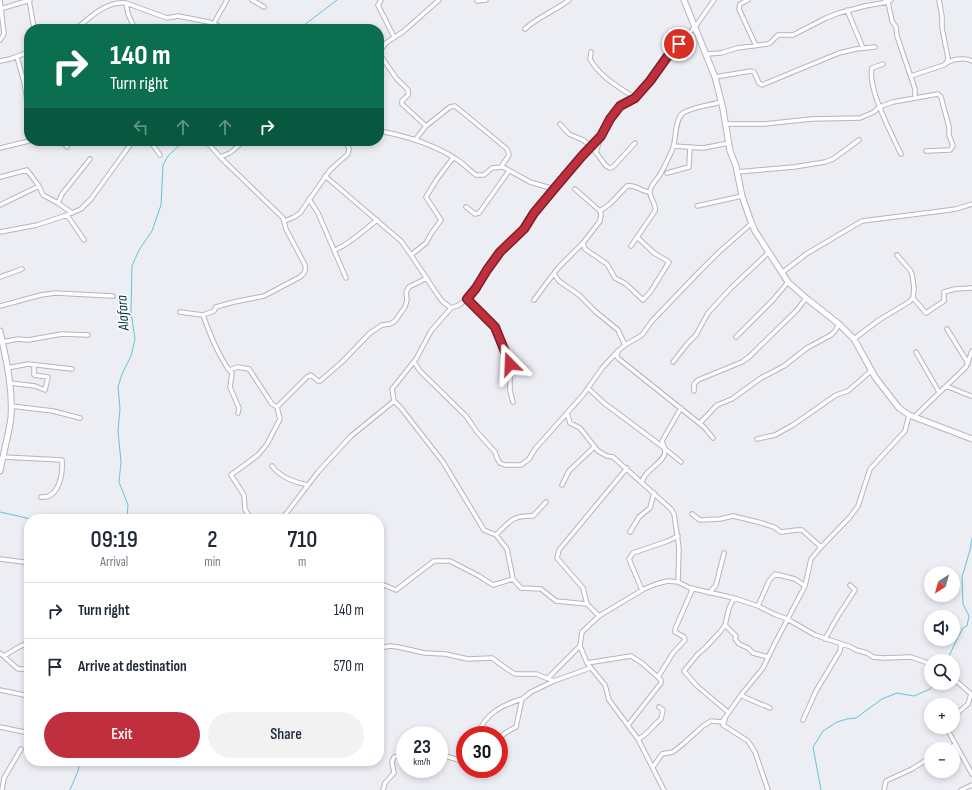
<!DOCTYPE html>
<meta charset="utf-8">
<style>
:root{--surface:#fff;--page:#f2f2f3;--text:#1f2937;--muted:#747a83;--line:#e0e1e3;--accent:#bf2f3e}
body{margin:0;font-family:"Sofia Sans Condensed",sans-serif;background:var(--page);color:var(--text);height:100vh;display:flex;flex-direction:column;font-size:15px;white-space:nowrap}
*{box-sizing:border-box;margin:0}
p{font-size:13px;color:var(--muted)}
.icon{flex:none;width:22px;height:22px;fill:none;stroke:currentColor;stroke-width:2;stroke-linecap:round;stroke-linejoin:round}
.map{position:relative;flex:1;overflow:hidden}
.panel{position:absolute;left:24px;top:514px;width:360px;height:252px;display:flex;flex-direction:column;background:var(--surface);border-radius:16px;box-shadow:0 2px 6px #0003}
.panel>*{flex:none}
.hud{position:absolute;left:24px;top:24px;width:360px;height:122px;border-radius:16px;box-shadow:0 2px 6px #0003;background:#0b6e4f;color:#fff;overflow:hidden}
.needle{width:26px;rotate:217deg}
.controls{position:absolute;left:924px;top:566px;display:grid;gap:8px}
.controls a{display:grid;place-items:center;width:36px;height:36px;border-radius:50%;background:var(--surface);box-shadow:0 2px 6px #0003;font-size:20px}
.speed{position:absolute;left:396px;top:726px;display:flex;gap:8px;font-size:20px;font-weight:700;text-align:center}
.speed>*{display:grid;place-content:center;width:52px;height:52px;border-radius:50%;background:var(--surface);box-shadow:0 2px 6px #0003;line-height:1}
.speed small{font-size:10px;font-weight:400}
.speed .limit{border:6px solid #d22;background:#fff;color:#111}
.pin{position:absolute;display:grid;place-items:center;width:34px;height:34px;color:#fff;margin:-17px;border:2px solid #fff;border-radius:50%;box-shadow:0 1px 4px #0007}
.me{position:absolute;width:44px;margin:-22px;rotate:339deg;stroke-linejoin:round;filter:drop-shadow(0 0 3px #0008)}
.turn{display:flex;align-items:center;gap:14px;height:84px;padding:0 20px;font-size:18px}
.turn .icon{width:52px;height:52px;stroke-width:2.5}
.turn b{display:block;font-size:28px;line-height:34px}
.lanes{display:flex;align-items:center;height:38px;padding:0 20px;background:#0003;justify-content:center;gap:20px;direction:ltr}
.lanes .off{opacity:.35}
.eta{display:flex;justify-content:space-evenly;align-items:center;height:68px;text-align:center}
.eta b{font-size:24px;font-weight:600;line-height:28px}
.cta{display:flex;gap:8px;margin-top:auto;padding:8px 20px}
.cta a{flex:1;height:46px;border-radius:24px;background:var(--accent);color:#fff;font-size:16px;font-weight:600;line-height:46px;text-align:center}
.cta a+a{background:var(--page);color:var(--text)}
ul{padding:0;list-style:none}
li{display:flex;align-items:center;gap:12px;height:56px;padding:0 20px;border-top:1px solid var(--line)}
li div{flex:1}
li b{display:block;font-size:15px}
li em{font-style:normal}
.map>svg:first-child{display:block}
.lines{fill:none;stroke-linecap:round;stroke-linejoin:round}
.stream{stroke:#63c4d8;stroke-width:1}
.street-casing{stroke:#b5b5bc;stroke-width:5.5}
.secondary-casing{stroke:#b5b5bc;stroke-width:7}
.street{stroke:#fff;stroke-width:3.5}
.secondary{stroke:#fff;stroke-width:5}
.route-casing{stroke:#7c1f28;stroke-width:10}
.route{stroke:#bf2f3e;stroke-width:7}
.labels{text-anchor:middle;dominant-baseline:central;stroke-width:3;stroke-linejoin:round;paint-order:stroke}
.water-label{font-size:15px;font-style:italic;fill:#01313a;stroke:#fff}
</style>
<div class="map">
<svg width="972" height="790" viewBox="0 0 972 790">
<rect width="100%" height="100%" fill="#ededf4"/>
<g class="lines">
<!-- stream -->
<path class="stream" d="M299,29l38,-29
M0,512l31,7
M127,519l1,-14 -9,-23 2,-20 -3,-31 2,-22 -2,-22 4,-13 9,-18 4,-17 -4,-27 1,-46 7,-16 13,-19 9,-26 2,-40 5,-9 16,-15
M947,661l8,-18 8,-15 4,-2 2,-10 -6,-12 -1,-27 8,-27 2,-12
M70,790l8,-19 2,-10
M821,790l-8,-43 10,-16 14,-9 10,-3 9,-1 26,-19 15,-6 17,3 16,-7 5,-6"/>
<defs>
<path id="street" d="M29,0l5,28
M252,0l12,7
M381,0l-3,5 16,32
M748,0l-8,4 -1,5 17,37
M885,0l3,2 4,19 4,6 1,9 18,53v9
M939,0l3,16v12l6,30 -1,4
M477,1l9,-1
M126,3l2,11 7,15
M0,9l30,-9
M847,10l16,38
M214,23l13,-23
M76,29c13,-11 30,-28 50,-26l41,15 11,-2 31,6 10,4 3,3
M525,29c11,-11 30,-18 44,-29
M0,40l4,-6 -4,-34
M379,52l7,-9 18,-12 35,-31
M591,52l-1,7c10,18 29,28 45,39
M379,53l17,25 12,12v5l-6,6v3l24,22 -11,14
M707,54l14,-1 16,-5 30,-4 3,-1 8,-8h15l33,-17 13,-5 26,-7 23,-4 3,-2
M17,57l7,25 5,30
M0,61l10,-2 19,-7
M883,64l-11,4c-5,20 20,67 29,86
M911,76l33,-11c6,-6 21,-8 28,-4
M715,77l36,-6 3,1 5,11 3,2 77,-32 17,-4 19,-2
M560,124l9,10 14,6 9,7 14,19 4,2 3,-1 22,-24
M726,124h38l48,-5 48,-1 14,-6 5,-5 14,-5 45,-8 3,3 8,30v8l4,11 -3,4 -24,1
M426,126l24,-19 5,-1 52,43 2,6 -8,12
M379,131c28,5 57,14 80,30 6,4 11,10 17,14h8l8,-7 11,-1 27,15 24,7
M46,141h5
M62,141l5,6
M150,141l10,14
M673,146l30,2 26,-5
M0,148l29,-7
M596,153l4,-14
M220,157l10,-4 14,-12
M737,172l57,-5 31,-5 8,-3 26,-19
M667,173l22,-6 1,-20
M325,176l76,65 10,14 28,42 4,5 8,6
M0,177l27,-7 12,16 4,9 15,8
M309,199l9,14 28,65
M0,205l39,-19
M697,206l45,-10
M466,207l9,7 4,-1 30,-42
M600,211l10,-7 17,-18c9,-2 14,6 23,6
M72,213l-14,-10 4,-9 28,-35
M67,215l17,25
M285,221l9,-4 6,-4 30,-43 18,-16 1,-5 -3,-8
M0,232l37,-7 30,-10 14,-6 10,-10 42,-58
M583,243l2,6 22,15 8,14 11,6 17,16 8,-9 18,-29 -15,-9 -17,-16
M631,246l24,-35c2,-8 -6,-12 -5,-20 1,-7 8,-12 11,-18 4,-8 9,-17 12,-25 3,-10 2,-29 10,-35 9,-6 28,-8 38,-11
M335,250c16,-7 28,-19 42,-30
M411,255l15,-12 5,-9 10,-14 -15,-23 11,-18 16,-21
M783,272l23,-18 56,-33 72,-9 22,-3 16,-5
M554,274l5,7 20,14 17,17 22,18 7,15
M0,277l22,-8
M913,298l13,15 18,-12v-9l11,-3 17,-1
M467,299l28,28 15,37v27l3,11
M534,300l24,-32 25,-25 17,-22 1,-6 -1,-4 -25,-22
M0,306l41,-11 14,-2 58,3
M180,312l23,3 11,-4 2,-4 18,-5 30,-6 36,-19c5,-4 6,-6 5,-12l-19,-36 -3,-11 -63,-61 -14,-16
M203,315c7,20 14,38 26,55l9,-3 11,2 23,35 5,3 3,12 -13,25 -9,11 -27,20 13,20 1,14 6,10
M947,329l21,34
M736,337l37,-37 15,-18
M854,339l25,-19 30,-18 4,-4 1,-10 -2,-14 -2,-4 -13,-15
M2,342l16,-3 10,1 34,-6 26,1
M618,351l-1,6 2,2 85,68 9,11
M916,352l23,40
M414,362l6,9 46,45 11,16 18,20 2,6 3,5 5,2h16l8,-6 6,-10 48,-54 20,-28 15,-16 7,-6 17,-10 10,-14 45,-47 22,-22 33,-29
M673,362l15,-19 8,-8 12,-22 23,-25 38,-36
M7,368l21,-4 44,5
M229,370l3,3 -2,14 9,21 -1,5
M10,383l25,3 10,4 3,-13 -14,-2v-10
M946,386l25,10
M588,388l16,15 59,44 18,15
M694,391v-7l4,-4 44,-18 7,-5 48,-47 9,-12
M394,401l7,7 42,54 41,68 12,5 11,14 6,30 8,9 20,1 15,12 31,3 12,12
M11,406l42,5 27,7
M277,407l30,-30 4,-2 7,6h2l22,-19 28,-29 12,-8 8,-1 5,-3 10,-14 2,-7 -1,-8 3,-5 18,-9
M567,413l3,10 10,5 18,23 9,5 6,1 58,52 3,5 5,34 -1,34
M914,417l52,-50 6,-16
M700,423l17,-18 15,-6 29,-21 23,-12 23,-18 24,-13 4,-4 4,-7
M757,439l18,-4 18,-10 43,-30 12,-4 24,-21
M3,457l59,3c1,14 -3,39 -21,37
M272,466c8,11 24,17 36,19
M642,482c2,-12 24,-20 23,-31 0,-3 -2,-6 -3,-10l19,-33
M562,485l7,-14 25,-24
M692,514l8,6 20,-1 13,-3 25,6 16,5 7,5 16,-2h5l19,17
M282,519l36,-47 33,-36 43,-35 -2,-12 24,-30 15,-28 6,-7 14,-16 8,-3 8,-6 8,-11 12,-18 13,-17 24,-24 10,-16 20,-24 28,-33 19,-20 12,-22 6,-8 16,-8 35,-45 25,-26 19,-27
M630,532l9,-15 11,-9 4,-15
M496,535c14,-14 17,-20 37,-19l13,-14
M0,559l24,3 5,-1
M379,583l17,7 38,-29h16l29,15 14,9 20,-6
M642,590l-13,-31 4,-6 35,-12 10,-5
M709,593l7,-8 8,-32
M587,604l-4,-16 -26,-30 2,-8 68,-82
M758,606l11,-25 6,-7 20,5 10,7
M725,625l11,11 -1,3 4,5 9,4 5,5 15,4
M825,639l13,-23 17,-26 -5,-5
M379,648l11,-2 8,1 27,6 20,1 23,5 24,-1 15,11 8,5h21l18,7 36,-13
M0,653l18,16h11
M4,656l13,-8 12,-6
M587,663l44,-7 11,7 19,17v3l-33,42
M658,677l15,-24 12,-13 -1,-3 -9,-5v-3l18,-41
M548,678l32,-32
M953,678l18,16
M0,690l29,6
M741,695c10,6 19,8 29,13
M728,712l-31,-26 -13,-15 14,-17 7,-6 15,-16 5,-7 4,-17 5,-10
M953,717l15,-13 3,-10
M725,720l-2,5 25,16 7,11 13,38
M803,720l13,-29 24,-40 1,-7
M0,727l29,6
M946,727l26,47
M478,735c6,-21 24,-30 44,-36
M499,739l6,-6 11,-6 6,-28 9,-7 23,-11
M638,739c10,-4 14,-13 23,-20l2,-9 -4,-3
M947,749l8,-4
M439,754l26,8
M653,767l9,-13 11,-2 10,-8 20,-18 8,-5 11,1 19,-27 22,-27 11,-23 31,-59 6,-27 10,-12 29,-30 8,-11 12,-37 35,-38 4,-16
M2,790l2,-12 17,-29
M383,790l2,-7 9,-10 -2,-11 2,-5 11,-2
M664,790l-26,-51 -29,-39 -4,-15 -18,-22 -7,-17 2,-14 17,-16 45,-27 12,-5 12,-3 10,1 12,6 44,10 24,8 16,8 13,5 28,16 36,12 5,3 11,3 6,4 10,1 28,-1 20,7
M884,790l2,-9 26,-12 19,-12
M961,790l11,-5"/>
<path id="secondary" d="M684,0l31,77 8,32 7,42 6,15 6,30 8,23 5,12 33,51 18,16 33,26 15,15 21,38 24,31 10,7 63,24
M0,331c6,28 13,57 11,86 -2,18 -8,36 -11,54"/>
</defs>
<!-- street casing -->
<use href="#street" class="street-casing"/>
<!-- secondary casing -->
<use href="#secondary" class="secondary-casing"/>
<!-- street -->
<use href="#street" class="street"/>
<!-- secondary -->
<use href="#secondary" class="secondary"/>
</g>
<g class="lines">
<defs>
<path id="route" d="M510,364l-15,-37 -28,-28 9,-11 11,-18 13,-18 24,-23 10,-16 20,-24 28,-33 19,-20 9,-17 10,-13 15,-8 15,-17 20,-28 9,-9"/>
</defs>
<!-- route casing -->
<use href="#route" class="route-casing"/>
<!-- route -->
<use href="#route" class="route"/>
</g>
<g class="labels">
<!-- water labels -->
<g class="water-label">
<text transform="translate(123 313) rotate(-94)">Alafara</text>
</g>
</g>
</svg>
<div class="controls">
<a><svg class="needle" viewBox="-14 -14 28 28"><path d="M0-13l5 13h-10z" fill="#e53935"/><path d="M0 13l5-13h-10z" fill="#747a83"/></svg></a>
<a><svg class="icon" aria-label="sound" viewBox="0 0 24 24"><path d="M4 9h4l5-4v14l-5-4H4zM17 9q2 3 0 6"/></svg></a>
<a><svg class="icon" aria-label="search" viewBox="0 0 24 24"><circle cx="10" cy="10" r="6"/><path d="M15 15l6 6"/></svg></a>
<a>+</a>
<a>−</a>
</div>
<div class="speed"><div>23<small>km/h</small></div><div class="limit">30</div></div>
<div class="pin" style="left:679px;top:44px;background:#d93025"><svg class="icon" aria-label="arrive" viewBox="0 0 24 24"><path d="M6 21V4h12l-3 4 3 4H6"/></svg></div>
<svg class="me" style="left:510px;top:364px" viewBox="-20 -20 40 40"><path d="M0-17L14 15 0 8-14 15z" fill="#bf2f3e" stroke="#fff" stroke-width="4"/></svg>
<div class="hud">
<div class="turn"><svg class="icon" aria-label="right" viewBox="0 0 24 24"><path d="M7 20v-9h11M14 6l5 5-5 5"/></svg><div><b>140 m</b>Turn right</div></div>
<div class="lanes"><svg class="icon off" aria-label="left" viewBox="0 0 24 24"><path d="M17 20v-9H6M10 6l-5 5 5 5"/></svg><svg class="icon off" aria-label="ahead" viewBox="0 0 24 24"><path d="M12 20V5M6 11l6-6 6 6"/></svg><svg class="icon off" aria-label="ahead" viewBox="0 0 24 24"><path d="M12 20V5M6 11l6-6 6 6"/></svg><svg class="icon" aria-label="right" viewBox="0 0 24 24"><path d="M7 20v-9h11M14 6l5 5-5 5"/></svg></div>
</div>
<section class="panel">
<div class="eta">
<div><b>09:19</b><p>Arrival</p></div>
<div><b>2</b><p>min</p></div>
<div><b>710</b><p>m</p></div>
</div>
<ul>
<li><svg class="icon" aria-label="right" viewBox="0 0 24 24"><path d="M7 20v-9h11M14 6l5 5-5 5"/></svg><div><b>Turn right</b></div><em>140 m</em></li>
<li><svg class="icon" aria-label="arrive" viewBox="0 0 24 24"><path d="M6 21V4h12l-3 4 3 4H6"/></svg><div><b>Arrive at destination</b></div><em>570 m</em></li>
</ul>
<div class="cta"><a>Exit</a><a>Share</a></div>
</section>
</div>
